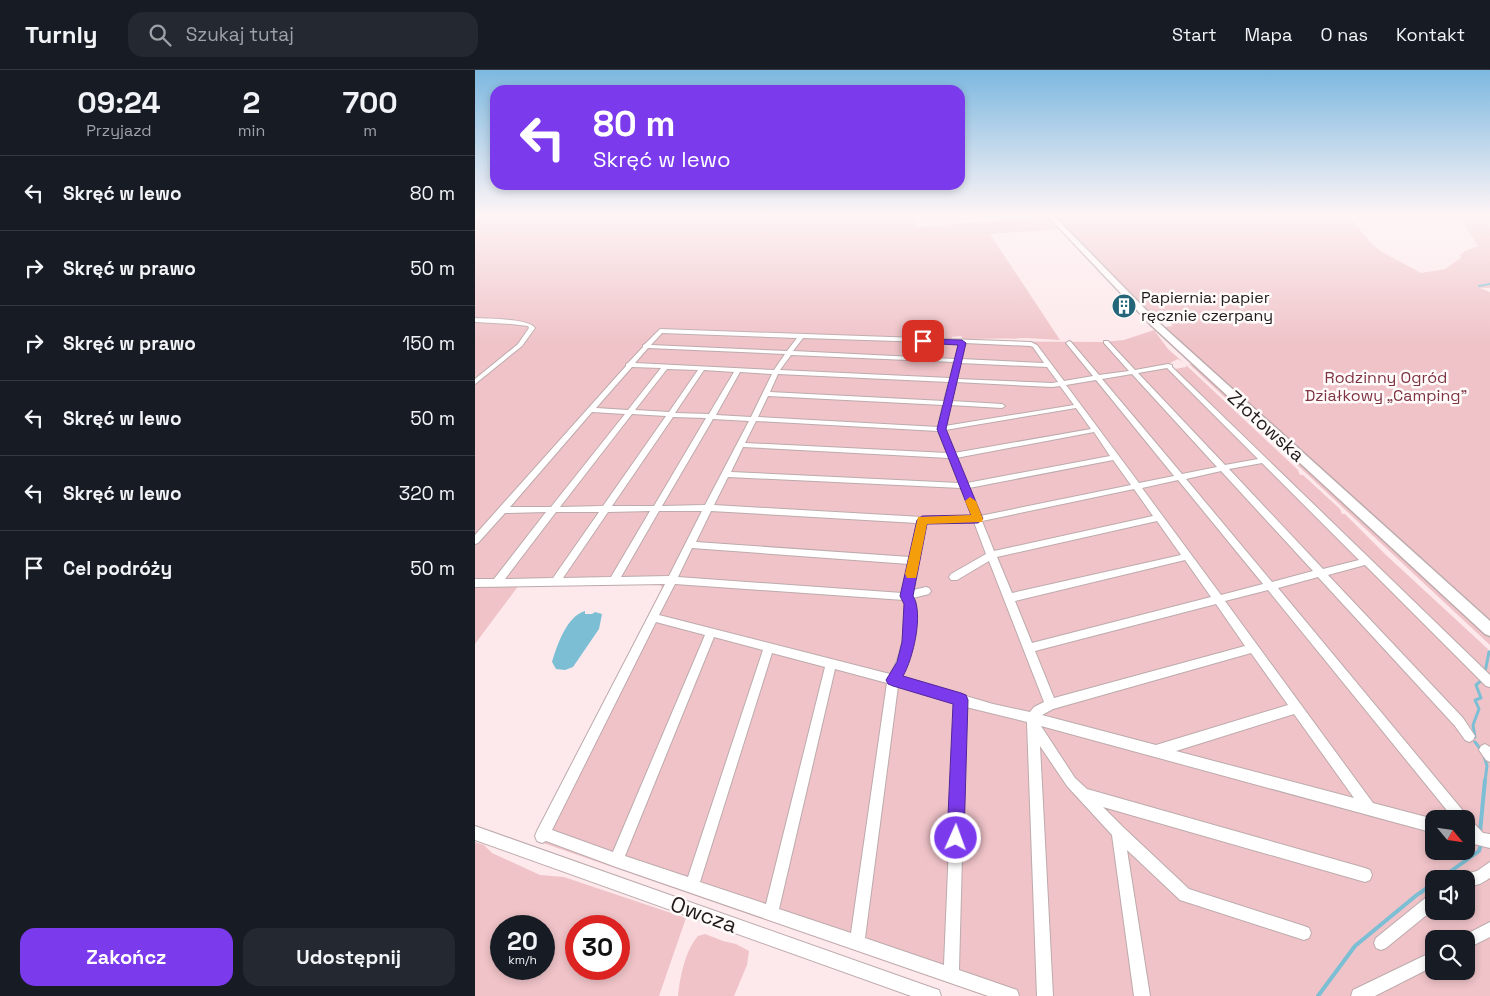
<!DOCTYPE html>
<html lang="pl">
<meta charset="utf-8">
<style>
:root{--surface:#171b24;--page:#242831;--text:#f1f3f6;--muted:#9ea1a6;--line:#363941;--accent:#7c3aed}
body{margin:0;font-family:"Space Grotesk",sans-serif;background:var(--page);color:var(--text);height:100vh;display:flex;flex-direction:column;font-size:19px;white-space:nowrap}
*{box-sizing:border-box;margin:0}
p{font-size:16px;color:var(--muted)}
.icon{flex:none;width:28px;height:28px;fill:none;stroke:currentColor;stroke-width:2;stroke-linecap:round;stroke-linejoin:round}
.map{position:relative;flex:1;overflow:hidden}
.side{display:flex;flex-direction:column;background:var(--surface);width:475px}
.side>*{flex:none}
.guide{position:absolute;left:15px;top:15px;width:475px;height:105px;border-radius:15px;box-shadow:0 2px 8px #0003;background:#7c3aed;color:#fff;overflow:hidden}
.needle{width:32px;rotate:119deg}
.tools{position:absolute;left:950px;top:740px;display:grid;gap:10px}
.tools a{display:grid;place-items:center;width:50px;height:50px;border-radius:10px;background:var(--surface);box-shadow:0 2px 8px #0003;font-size:25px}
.speed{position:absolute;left:15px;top:845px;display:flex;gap:10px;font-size:25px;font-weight:700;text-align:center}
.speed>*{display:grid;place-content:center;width:65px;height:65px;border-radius:50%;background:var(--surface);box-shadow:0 2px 8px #0003;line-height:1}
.speed small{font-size:12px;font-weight:400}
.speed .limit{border:8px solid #d22;background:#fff;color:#111}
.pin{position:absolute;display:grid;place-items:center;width:42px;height:42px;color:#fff;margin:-21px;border-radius:10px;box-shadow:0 2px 8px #0006}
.me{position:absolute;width:55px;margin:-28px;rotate:2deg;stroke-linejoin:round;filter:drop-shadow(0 0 4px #0008)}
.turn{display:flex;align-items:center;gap:18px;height:105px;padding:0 20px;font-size:22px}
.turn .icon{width:65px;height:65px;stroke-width:2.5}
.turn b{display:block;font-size:35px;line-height:42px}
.eta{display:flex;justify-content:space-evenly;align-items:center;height:85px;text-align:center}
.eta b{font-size:30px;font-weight:800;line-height:35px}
.action{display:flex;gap:10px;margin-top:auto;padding:10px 20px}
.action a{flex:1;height:58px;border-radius:15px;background:var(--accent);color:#fff;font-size:20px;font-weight:800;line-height:58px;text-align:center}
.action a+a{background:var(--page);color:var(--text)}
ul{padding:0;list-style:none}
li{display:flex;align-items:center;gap:15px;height:75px;padding:0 20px;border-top:1px solid var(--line)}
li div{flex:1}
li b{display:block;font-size:19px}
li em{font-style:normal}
header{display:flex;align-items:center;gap:30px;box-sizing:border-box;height:70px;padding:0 25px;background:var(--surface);border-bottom:1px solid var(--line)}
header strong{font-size:24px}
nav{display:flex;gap:28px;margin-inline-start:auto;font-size:18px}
.search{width:350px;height:45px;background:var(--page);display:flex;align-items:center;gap:12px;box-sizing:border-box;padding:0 18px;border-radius:15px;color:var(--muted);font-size:19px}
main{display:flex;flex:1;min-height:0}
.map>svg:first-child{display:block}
.green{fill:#efc3c8;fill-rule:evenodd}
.water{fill:#7cbfd5}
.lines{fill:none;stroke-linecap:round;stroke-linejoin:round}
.stream-far2{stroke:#7cbfd5;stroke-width:2}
.stream-far1{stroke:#7cbfd5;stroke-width:3}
.stream{stroke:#7cbfd5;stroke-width:4}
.street-casing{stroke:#bdaaac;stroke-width:2}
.secondary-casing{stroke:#bdaaac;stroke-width:3}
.street{fill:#fff;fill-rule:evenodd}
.secondary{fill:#fff;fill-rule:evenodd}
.route{fill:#7c3aed;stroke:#51269a}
.slow{fill:#f59e0b}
.labels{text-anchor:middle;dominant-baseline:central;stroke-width:5;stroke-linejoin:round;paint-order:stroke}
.far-poi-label{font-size:16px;fill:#211a1b;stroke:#fffbfb;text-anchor:start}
.far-park-label{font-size:16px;fill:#7f3442;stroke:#fffbfb}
.street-label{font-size:19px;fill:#211a1b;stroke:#fffbfb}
.near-street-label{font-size:22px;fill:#211a1b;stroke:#fffbfb}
</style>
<header>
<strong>Turnly</strong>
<div class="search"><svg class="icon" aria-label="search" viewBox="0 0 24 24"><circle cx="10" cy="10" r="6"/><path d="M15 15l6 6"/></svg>Szukaj tutaj</div>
<nav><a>Start</a><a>Mapa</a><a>O nas</a><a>Kontakt</a></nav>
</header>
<main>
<section class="side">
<div class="eta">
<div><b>09:24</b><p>Przyjazd</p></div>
<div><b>2</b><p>min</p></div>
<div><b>700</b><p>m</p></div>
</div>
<ul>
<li><svg class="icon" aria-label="left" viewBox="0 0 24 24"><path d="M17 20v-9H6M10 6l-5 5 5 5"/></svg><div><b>Skręć w lewo</b></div><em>80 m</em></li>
<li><svg class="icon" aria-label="right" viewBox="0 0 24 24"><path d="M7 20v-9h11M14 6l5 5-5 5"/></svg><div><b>Skręć w prawo</b></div><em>50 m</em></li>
<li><svg class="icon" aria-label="right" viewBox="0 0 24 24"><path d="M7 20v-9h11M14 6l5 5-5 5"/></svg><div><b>Skręć w prawo</b></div><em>150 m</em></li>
<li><svg class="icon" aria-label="left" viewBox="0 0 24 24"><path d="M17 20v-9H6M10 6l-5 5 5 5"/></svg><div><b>Skręć w lewo</b></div><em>50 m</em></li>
<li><svg class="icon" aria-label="left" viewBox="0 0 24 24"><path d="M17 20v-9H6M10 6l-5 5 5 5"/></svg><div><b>Skręć w lewo</b></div><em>320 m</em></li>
<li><svg class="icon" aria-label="arrive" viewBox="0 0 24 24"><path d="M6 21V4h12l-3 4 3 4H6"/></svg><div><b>Cel podróży</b></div><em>50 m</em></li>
</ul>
<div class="action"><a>Zakończ</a><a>Udostępnij</a></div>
</section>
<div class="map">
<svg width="1015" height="926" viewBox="0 0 1015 926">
<rect width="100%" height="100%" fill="#fde9eb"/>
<!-- green -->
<path class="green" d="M0,144h436l5,13 119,-9 -3,-4h12l15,15 -69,5 70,106 -33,-2 -64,1 -2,-3 -9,1v4l150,1 22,-2 30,-10 14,19 16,14 -6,-4 -10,5 7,5 11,-2v-2l112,105 2,5h3l37,34 2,5h3l41,41 104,96v345h-505l-442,-153 -6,-9 125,-246 -3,-5 -140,2 -44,59zM959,749h32v32h-32zM959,809h32v32h-32zM959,869h32v32h-32z
M578,144h294l26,31 9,7 39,21 24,-4 17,-12 -3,-1 6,-5 13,-5 -12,-19 -2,-10 6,-1 -5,-2h25v74h-10l10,4v327l-326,-292 9,-1 -4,-4 -8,1z
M714,294l7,1 294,269v11z
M0,772l9,3 8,8 48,22 24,2 122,41 -27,78h-184zM26,856h43v43h-43zM101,856h43v43h-43z
M230,864l18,7 13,3 13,7 -2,14 -13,31h-56c2,-19 7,-45 20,-60z"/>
<!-- water -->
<path class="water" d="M110,541v3h7l3,-2 7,2 -3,15 -26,38 -8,3 -9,-1 -4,-7c5,-17 15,-46 33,-51z"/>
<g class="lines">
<!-- stream-far2 -->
<path class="stream-far2" d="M1004,216l11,-2"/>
<!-- stream-far1 -->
<path class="stream-far1" d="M1010,602l4,-20
M1000,667l-2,-12 6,-16 -4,-9 6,-2 -5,-13 7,-6
M1000,672l7,9
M1009,686l3,10 -2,15"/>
<!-- stream -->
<path class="stream" d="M1005,762l5,-52
M965,809l39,-28 2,-7
M945,823l14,-10
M843,926l37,-50 63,-52"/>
<defs>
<path id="street" d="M517,144h14l-69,5 -2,-1z
M0,248c13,1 53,0 60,10l-13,18 -47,38v-5l43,-35 11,-16 -1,-2 -17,-2 -36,-2z
M185,259l371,13 6,3 27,36 29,-5 -27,-33 3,-2 2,1 28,33 30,-4 -25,-28v-2h4l27,29 33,-6 4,1v2l318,308v12l-4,-1 -121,-121 -37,10 135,143 12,18 -2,4 -4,2 -4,-2 -10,-14 -137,-149 -40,11 191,230 14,15 7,1v14l-24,-6v-23h-12l-186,-229 -43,11 148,202 61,16v14l-393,-107 34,52 12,11 278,79 5,2 2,5 -2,5 -5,2 -262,-75 20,20 66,62 115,37 5,2 2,5 -2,5 -5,2 -124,-40 -53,-50 23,146h-16l-22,-161 -45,-49 -27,-40 13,250h-16l-10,-274 -61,-15 -7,263 58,20 2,6h-31l-372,-129 -70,-26 -4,2 -5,-2 -2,-5 2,-5 128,-247 -190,3v-8h19l52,-67 -41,1 -27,30 -3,1v-9l151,-169v-2l2,-1 15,-16v-2l2,-1zM187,263l135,5 -10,13 -136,-6zM328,268l156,5 -4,16 -162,-8zM490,273l65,3 3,1 11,16 -83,-4zM173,278l137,6 -11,16 -139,-7zM316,285l163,7 -4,16 -170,-8zM485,293l87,4 11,15 -6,1 -95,-4zM157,297l29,1 -33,42 -32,-2zM692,298l91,91 -33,6 -87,-92zM192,299l31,1 -29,42 -34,-2zM229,300l30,2 -25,42 -34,-1zM265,302l32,2 -21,43 -35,-2zM303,304l171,8 -5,19 -174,-9zM657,304l85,93 -35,7 -80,-95zM621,310l78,96 -35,7 -73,-98zM481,312l96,5 8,-1 14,19 -129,21 5,-21 52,3 3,-2 -3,-2 -51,-3zM293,326l175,9 -5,22 -180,-10zM601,338l15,21 -137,24 -9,-23zM117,342l33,2 -74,93h-41zM157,344l34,2 -63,90 -43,1zM198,347l33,1 -52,88h-42zM238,349l36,2 -44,84 -43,1zM281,351l182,10 9,22 -202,-10zM619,362l16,24 -143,27 -11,-25zM268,377l206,11 10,25 -228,-11zM638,390l18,25 -151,31 -11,-28zM787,393l97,97 -36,9 -94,-100zM746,401l92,100 -41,11 -86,-103zM253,407l233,11 11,28 -50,1 -208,-12zM703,410l85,104 -42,11 -79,-107zM659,419l19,27 -159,35 -12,-30zM175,441l-39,66 -48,1 45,-66zM184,441h43l-33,65 -48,1zM236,441l206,12 -7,34 -214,-15zM81,442h43l-46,66 -48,1zM682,451l24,34 -169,38 -15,-36zM499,452l12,32 -35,20 -2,3 2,3h6l32,-19 55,141 -10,5 -4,5 -37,-8 -92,-27c14,-22 13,-48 15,-74l-3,-5 16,-4 2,-3 -2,-3 -3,-1 -13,3 13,-67zM217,478l217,16 -7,29 -224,-16zM710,490l26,37 -179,46 -17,-42zM200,514l229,16 2,3c-2,25 -2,50 -16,71l-231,-59zM741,534l29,42 -191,52 -19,-47zM181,552l49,13 -92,217 -61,-22zM239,567l49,13 -75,227 -63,-21zM297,583l53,14 -59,237 -66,-22zM776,583l37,52 -132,40 -114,-30 11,-6zM360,599l52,14 -36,250 -72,-24zM423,616l57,17 -11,262 -79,-27zM819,644l60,84 -178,-47z
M1010,674l5,3v15l-4,-2 -7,-10 2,-4z
M0,756l458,162 6,2 2,6h-30l-436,-156z
M1015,792v16l-10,6 -14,3v-8h-6l1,-4 16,-4z
M959,823v16l-48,39 -5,2 -5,-2 -2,-5 2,-5 53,-43z
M1015,852v15l-24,12v-10h-6l1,-2z
M959,881v15l-59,30h-24l2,-6z"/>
<path id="secondary" d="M571,144h6l106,108 332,299v15l-5,-2 -333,-308z"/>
</defs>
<!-- street casing -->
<use href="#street" class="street-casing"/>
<!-- secondary casing -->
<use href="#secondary" class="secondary-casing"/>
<!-- street -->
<use href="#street" class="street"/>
<!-- secondary -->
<use href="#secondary" class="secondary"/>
</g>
<!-- sky -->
<linearGradient id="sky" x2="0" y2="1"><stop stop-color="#7db8e0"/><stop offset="0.53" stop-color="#fef5f6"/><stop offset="1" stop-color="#fef5f6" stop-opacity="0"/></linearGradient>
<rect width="1015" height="273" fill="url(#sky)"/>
<!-- route -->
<path class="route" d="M445,269l42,1 4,3 -20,86 37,90 -5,4 -51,1 -14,72c11,17 0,63 -10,80l58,17 5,2 2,5 -4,138 -2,6 -6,2 -7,-2 -2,-6 6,-134 -60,-18 -5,-2 -2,-4 11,-18 5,-20 2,-38 -4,-8 17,-76 5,-4 49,-1 -34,-86 21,-84 -35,-2 -3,-1z"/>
<!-- slow -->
<path class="slow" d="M495,427l6,4 7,18 -1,3 -55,2 -10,50 -1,4h-9l-2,-4 13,-57 53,-2 -6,-14z"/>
<!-- icons -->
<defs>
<symbol id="building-disc" viewBox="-11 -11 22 22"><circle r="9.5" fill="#236679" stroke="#fffbfb"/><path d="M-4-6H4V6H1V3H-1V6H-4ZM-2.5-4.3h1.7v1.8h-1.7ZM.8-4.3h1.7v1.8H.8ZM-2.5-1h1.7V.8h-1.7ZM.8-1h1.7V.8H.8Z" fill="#fff"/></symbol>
</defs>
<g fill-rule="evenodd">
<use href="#building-disc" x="635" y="222" width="28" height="28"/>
</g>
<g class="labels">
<!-- far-poi labels -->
<g class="far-poi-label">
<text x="666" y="227">Papiernia: papier<tspan x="666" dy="18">ręcznie czerpany</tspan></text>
</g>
<!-- far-park labels -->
<g class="far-park-label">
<text x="911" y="307">Rodzinny Ogród<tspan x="911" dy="18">Działkowy „Camping”</tspan></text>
</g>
<!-- street labels -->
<g class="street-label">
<text transform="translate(791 356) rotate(42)">Złotowska</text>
</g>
<!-- near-street labels -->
<g class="near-street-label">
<text transform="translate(229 844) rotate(20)">Owcza</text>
</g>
</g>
</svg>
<div class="tools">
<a><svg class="needle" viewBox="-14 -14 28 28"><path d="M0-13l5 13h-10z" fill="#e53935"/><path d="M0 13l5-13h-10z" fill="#9ea1a6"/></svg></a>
<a><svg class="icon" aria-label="sound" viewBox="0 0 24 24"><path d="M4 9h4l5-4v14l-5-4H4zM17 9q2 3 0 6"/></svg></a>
<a><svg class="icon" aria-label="search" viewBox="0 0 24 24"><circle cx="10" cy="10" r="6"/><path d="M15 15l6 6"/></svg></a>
</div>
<div class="speed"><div>20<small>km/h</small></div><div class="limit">30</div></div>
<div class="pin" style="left:448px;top:271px;background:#d93025"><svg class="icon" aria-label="arrive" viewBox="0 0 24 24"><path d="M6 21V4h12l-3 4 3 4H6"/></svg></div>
<svg class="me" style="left:481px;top:768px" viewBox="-20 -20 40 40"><circle r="17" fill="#7c3aed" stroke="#fff" stroke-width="3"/><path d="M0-11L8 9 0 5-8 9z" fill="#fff"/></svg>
<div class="guide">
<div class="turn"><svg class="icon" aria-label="left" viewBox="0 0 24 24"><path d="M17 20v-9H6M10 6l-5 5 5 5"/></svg><div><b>80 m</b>Skręć w lewo</div></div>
</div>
</div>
</main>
